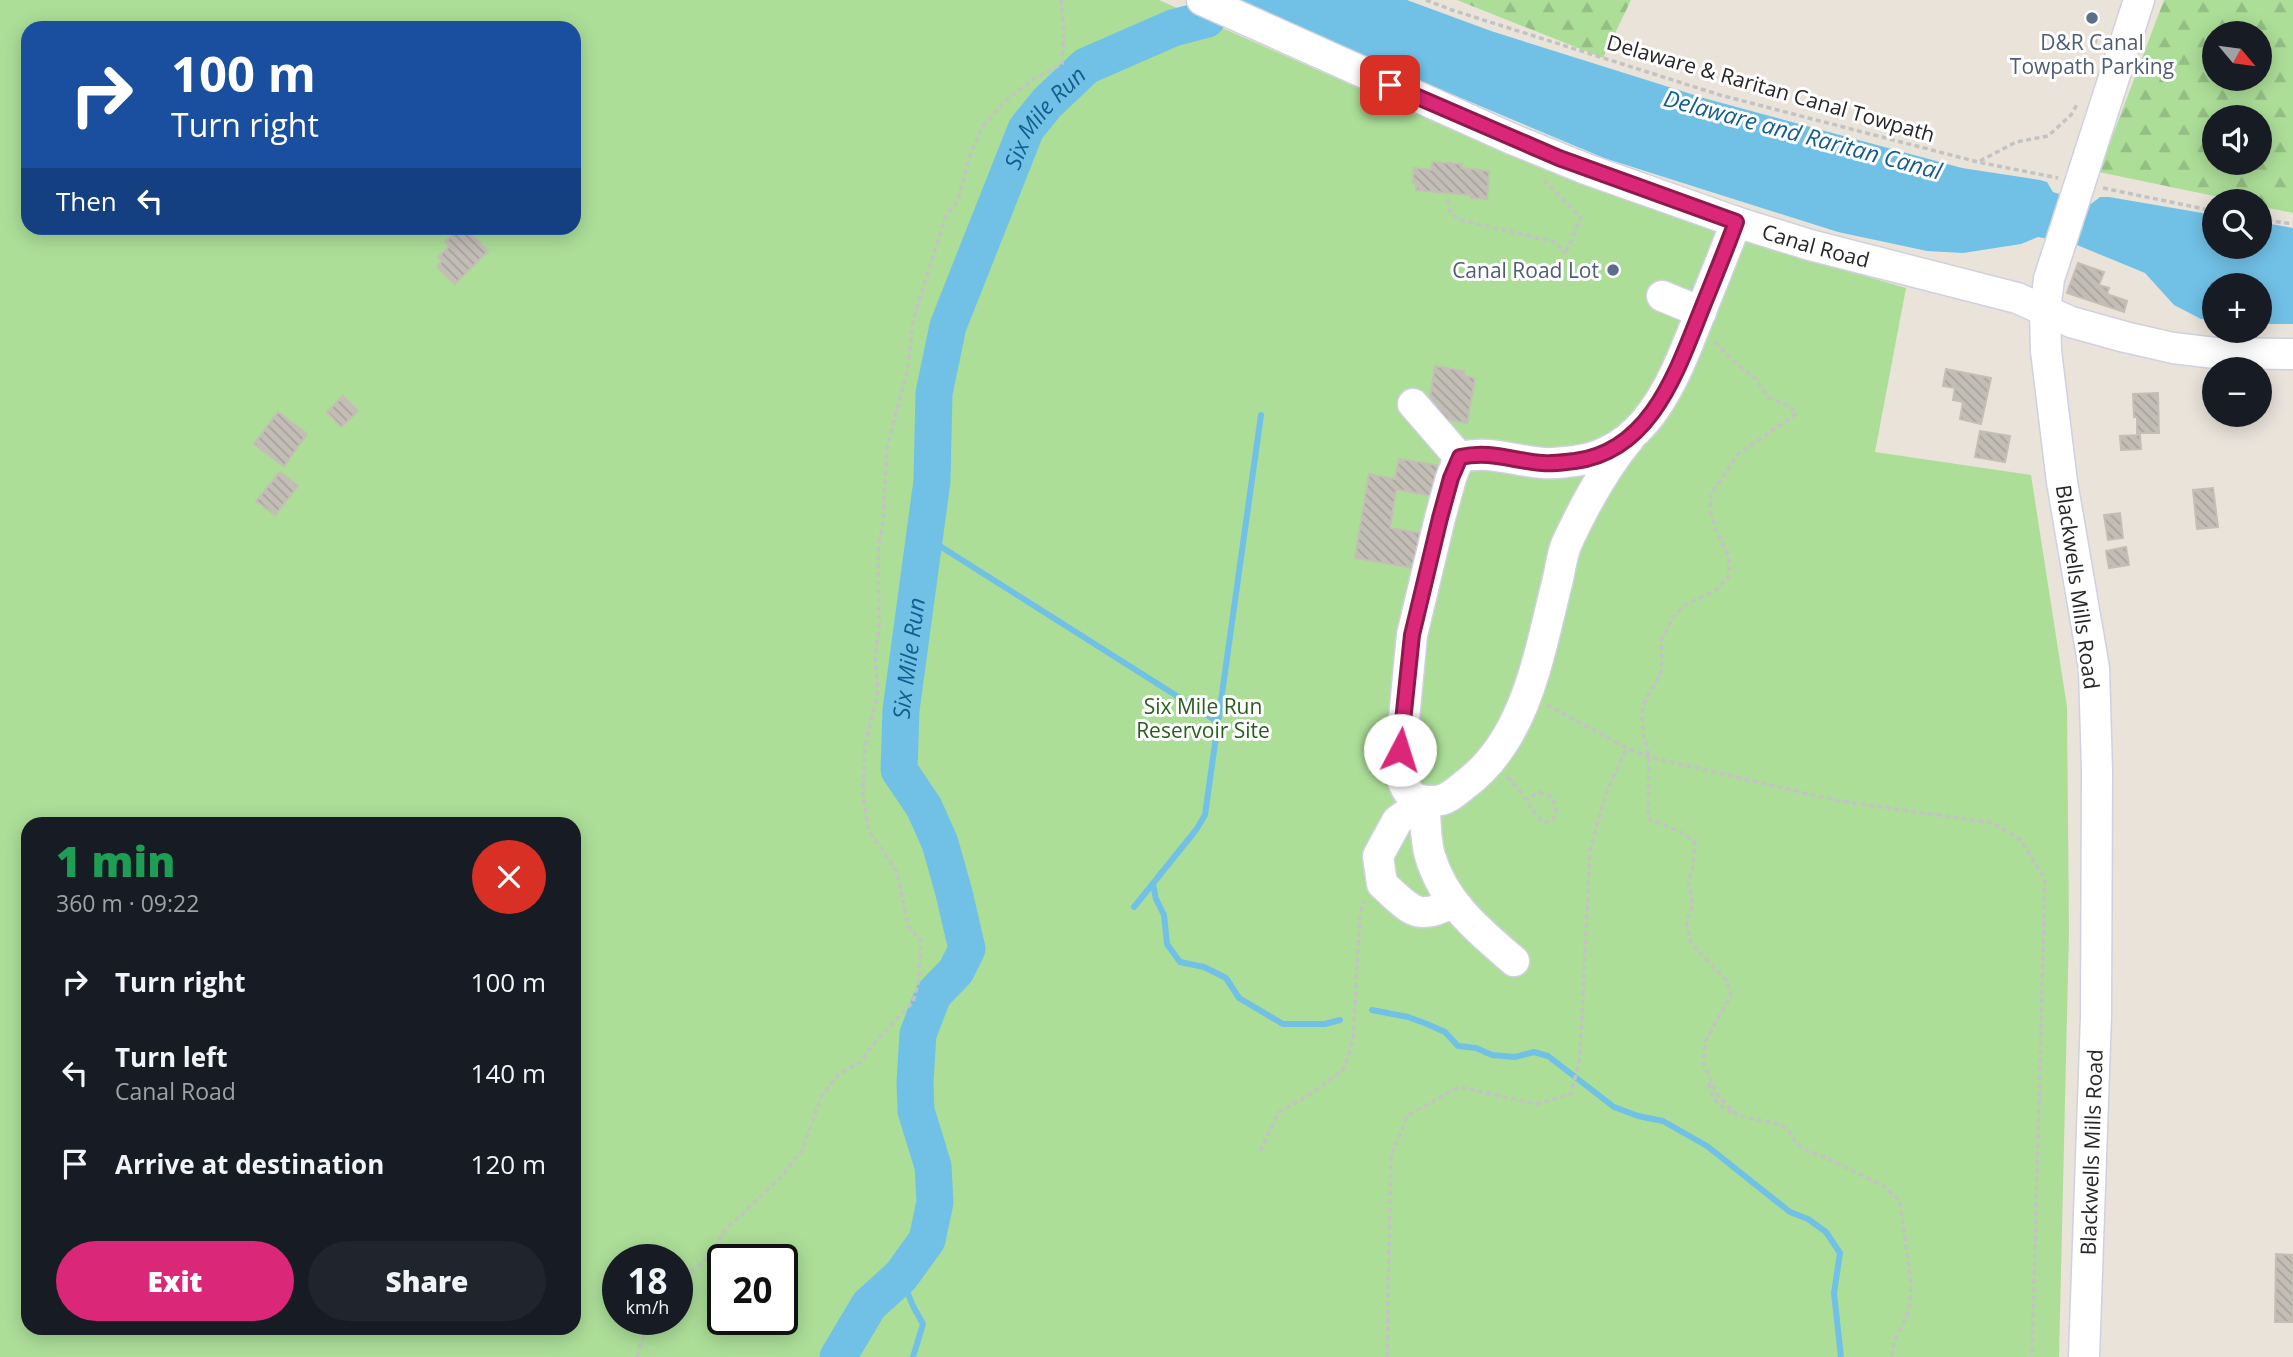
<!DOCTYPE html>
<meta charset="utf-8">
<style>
:root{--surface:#171b24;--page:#20242c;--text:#f1f3f6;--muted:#9ea1a6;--accent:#db2777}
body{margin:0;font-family:"Open Sans",sans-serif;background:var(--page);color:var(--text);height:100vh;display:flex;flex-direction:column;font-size:26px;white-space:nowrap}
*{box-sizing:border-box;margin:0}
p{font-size:23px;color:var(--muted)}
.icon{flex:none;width:38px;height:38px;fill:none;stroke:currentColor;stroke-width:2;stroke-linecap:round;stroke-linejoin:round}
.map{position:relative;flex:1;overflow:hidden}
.side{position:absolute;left:21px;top:817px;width:560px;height:518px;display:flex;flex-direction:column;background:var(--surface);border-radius:21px;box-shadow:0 4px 18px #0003}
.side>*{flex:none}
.hud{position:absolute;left:21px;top:21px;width:560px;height:214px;border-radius:21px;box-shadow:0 4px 18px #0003;background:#1a4fa0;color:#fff;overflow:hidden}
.needle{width:46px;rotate:119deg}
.controls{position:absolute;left:2202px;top:21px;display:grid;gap:14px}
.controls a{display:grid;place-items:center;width:70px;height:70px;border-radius:50%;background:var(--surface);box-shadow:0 4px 18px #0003;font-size:35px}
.speed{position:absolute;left:602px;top:1244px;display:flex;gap:14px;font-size:35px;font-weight:700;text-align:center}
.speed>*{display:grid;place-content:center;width:91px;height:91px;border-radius:50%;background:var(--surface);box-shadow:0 4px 18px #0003;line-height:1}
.speed small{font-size:18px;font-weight:400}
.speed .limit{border:4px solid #111;border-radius:10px;background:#fff;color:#111}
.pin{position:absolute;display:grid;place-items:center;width:60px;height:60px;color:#fff;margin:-30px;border-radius:14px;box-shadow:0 4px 10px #0006}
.me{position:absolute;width:77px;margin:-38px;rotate:5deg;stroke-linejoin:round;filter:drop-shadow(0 0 5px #0008)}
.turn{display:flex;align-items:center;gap:24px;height:147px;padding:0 35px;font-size:32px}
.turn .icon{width:91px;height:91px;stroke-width:2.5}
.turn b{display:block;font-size:49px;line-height:60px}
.then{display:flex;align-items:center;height:66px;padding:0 35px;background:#0003;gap:14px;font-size:26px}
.round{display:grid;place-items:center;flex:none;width:74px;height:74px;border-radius:37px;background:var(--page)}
.head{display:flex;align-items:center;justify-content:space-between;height:119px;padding:0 35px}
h1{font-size:42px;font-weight:800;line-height:52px;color:#1e9e55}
.button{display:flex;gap:14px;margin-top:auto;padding:14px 35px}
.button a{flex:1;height:80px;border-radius:42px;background:var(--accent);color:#fff;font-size:28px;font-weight:800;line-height:80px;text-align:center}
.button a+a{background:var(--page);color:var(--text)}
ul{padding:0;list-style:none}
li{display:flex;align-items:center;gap:21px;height:91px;padding:0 35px}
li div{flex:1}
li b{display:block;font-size:26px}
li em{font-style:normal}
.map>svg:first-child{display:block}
.forest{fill:url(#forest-firs);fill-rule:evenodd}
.park{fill:#acde98;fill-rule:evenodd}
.water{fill:#71c1e7}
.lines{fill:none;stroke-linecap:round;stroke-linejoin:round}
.stream{stroke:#71c1e7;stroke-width:6}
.river{stroke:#71c1e7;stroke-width:37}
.building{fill:url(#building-back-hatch);stroke:#c4bfb4;stroke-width:2}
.minor-casing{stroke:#cfd1e0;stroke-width:33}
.path{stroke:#c3c3c3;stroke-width:3.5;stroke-dasharray:5 3.5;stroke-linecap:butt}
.minor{stroke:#fff;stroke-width:30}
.route-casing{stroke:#8e194d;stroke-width:18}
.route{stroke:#db2777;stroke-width:12}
.service-dot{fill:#5c6f8a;stroke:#fff;stroke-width:2.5}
.labels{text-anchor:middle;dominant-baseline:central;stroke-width:6;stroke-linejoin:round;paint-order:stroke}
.service-label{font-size:21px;fill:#4e5e75;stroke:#fff}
.street-label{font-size:21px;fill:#272727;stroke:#fff}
.park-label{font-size:21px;fill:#275f1d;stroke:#fff}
.water-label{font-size:23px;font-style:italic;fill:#145e8f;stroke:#fff}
</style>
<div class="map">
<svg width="2293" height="1357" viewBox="0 0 2293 1357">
<defs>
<pattern id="forest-firs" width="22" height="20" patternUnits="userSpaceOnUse" patternTransform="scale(1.75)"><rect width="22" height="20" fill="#acde98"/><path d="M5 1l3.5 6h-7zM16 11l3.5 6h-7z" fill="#94be83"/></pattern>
<pattern id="building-back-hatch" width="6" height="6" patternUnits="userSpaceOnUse" patternTransform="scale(1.75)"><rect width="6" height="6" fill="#c2bdb5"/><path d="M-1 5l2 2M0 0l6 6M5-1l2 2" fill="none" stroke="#a7a29c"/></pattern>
</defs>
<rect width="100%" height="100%" fill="#e9e3da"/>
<!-- forest -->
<path class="forest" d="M1457,0h174l-28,58z
M2164,0h129v213l-34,-7v-5h-21l-139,-29zM2214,33h45v46h-45zM2214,117h45v46h-45z"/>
<!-- park -->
<path class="park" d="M0,0h1159l362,160 223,81 162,47 -31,164 156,23 36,232 2,224 -10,426h-2059zM28,28h546v200h-546zM28,824h546v504h-546zM618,1260h59v60h-59zM723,1260h59v60h-59z"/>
<!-- water -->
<path class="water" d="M1237,0h170l84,31 216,68 255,69 78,12 7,2 6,10 38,12 9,-7h9l105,18v32h45v-25l34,6v96h-34v-39h-45v35l-13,-1 -27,-14 -29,-32 -68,-28 -39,-8 -17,7 -58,9 -36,-2 -89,-19 -234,-74 -219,-92z"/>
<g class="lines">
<!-- stream -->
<path class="stream" d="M924,536l294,186
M1153,884l3,15 8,16 3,29 13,18 24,5 22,11 13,20 44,26h42l15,-4
M1134,907l62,-77 9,-15 56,-400
M1372,1010l36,7 19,7 18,8 13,14 18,2 16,7 23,2 19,-5 14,4 66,51 24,9 25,5 44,25 83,66 18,7 18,13 14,21 -6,40 7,64
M901,1276l12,30 10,18 -10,33"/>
<!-- river -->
<path class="river" id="s1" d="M838,1357l31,-52 32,-29 26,-36 8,-38 -2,-36 -17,-55 -1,-29 3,-48 15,-39 23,-24 11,-22 -13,-56 -14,-50 -16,-36 -25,-37 2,-60 31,-229 2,-88 14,-67 78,-197 21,-26 39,-37 87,-38 34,-9"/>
</g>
<!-- building -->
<path class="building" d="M1432,162l30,2 -1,4 28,3 -2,28 -16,-1v-3l-55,-5v-6l-3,-1 1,-15 17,2z
M460,228h5l23,23 -33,33 -18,-17 5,-6 -4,-4 11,-10 -4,-5z
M2078,263l26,9 -5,13 10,3 -2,6 20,7 -3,11 -57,-19z
M1435,366l29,5v5l11,2 -8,45 -34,-6 2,-13 -6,-1z
M1946,369l45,9 -10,46 -21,-5 3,-17 -10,-2 2,-12 -12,-2z
M2158,393l1,40h-22v-16h-3l-1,-23z
M343,396l15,15 -17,16 -14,-15z
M278,412l29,22 -23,32 -30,-22z
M1980,431l30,5 -5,26 -30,-5z
M2140,435l1,14 -20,1 -1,-14z
M1399,459l43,7 -5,31 -41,-8 -6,39 30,5 -6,35 -59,-10 14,-84 26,5z
M280,472l18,14 -23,29 -19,-14z
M2213,488l5,39 -21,2 -4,-39z
M2120,513l3,25 -15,2 -4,-25z
M2126,547l3,18 -20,3 -3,-17z
M2276,1254l17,1v67h-18z"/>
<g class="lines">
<defs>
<g id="minor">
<path id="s2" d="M1202,0l310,139 74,30 150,53 74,23 207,53 54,24 54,15 48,11 42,5 78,1"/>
<path d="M1662,296l39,16"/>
<path d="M1413,404l46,53"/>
<path d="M1629,439c-26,31 -46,69 -63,106 -5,13 -6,28 -10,42 -17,67 -30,151 -89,196 -9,7 -20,18 -32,18 -25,1 -28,-8 -36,-30l13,-136 28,-117 11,-40 8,-21c32,-7 54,4 84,6 10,1 22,-1 32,-2 72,-9 99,-82 122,-140 13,-33 27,-66 39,-99"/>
<path d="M1424,801c2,18 1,38 6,55 14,47 49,75 84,105"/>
<path d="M1424,801l-27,20 -19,35 4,28c28,25 35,39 71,18"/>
<path id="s3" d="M2084,1357l12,-341 1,-245 -3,-103 -32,-186 -16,-131 -1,-41 4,-31 90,-279"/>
</g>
</defs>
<!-- minor casing -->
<use href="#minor" class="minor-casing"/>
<!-- path -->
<path class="path" d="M1426,0l26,10 268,85 258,67 80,16
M2094,52l3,-21
M1980,161l36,-19 32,-6 23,-21 7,-12
M1544,180l37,38 -16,36
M2103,188l111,23
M1448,199c1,14 3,17 16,22l92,21 9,12
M2259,219l34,5
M1715,342l17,18 24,19 13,19 21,8 6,8 -58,40 -27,40 -1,17 6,19 13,27v19l-13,14 -31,15 -12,12 -12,24 1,21 -2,14 -13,21 -5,15 1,21 6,24 -1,61c16,9 34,11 47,25l-2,25 -5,13 5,24 -7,17 5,21 35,37 5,15 -25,45 -3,22 15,34 19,19 40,9 11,5 4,9 15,13 17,6 58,28 18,16 11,82 -1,20 -4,15 -12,23 -2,16
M1547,705l80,43 22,9 191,44 153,22 28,17 24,39 -13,478
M1507,777c17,15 22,32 37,46l10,-4 2,-10 -4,-12 -13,-5 -12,7
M1709,1083c2,15 11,25 24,30
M1260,1151l19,-39 30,-17 34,-25 10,-29 7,-128 4,-12
M677,1281l9,-4 24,-22 15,-25 53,-50 24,-29 19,-54 17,-22 22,-13 16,-21 37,-39 6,-21 2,-41 -13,-14 -11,-54 -28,-41 -6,-35 2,-50 13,-55 -3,-32 4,-33 -1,-73 5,-33 4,-72 21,-80 5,-48 32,-102 13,-18 11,-42 13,-31 25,-28 27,-20 28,-15 2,-33 -3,-31
M637,1357l12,-37
M1387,1357l4,-202 17,-40 51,-28 77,17 35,-10 9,-37 10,-208 17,-58 20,-43"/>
<!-- minor -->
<use href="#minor" class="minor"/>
</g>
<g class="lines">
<defs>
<path id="route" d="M1390,85l169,73 177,64c-12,33 -26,66 -39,99 -23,58 -50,131 -122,140 -10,1 -22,3 -32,2 -30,-2 -52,-13 -83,-6l-9,21 -11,40 -28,117 -12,115"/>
</defs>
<!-- route casing -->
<use href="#route" class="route-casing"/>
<!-- route -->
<use href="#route" class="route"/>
</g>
<!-- markers -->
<g class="service-dot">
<circle cx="2092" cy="18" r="7"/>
<circle cx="1613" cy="270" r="7"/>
</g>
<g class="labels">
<!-- service labels -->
<g class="service-label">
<text x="2092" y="42">D&amp;R Canal<tspan x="2092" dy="24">Towpath Parking</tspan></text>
<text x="1599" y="270" text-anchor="end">Canal Road Lot</text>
</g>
<!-- street labels -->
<g class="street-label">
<text transform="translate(1771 88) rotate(16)">Delaware &amp; Raritan Canal Towpath</text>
<text stroke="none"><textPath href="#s2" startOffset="662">Canal Road</textPath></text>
<text transform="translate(2078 587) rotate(82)">Blackwells Mills Road</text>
<text stroke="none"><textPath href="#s3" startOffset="205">Blackwells Mills Road</textPath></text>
</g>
<!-- park labels -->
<g class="park-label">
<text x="1203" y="706">Six Mile Run<tspan x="1203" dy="24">Reservoir Site</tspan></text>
</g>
<!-- water labels -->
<g class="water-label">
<text stroke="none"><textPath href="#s1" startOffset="1330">Six Mile Run</textPath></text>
<text transform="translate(1803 134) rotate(15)">Delaware and Raritan Canal</text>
<text stroke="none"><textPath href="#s1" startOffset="763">Six Mile Run</textPath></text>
</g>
</g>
</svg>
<div class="controls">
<a><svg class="needle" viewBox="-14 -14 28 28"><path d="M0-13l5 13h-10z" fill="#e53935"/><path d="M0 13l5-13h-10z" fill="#9ea1a6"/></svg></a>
<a><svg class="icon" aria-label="sound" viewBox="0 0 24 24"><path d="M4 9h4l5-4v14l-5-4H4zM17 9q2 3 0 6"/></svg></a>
<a><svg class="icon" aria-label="search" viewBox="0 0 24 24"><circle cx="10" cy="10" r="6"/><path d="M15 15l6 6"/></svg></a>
<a>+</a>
<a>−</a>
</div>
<div class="speed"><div>18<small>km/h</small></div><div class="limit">20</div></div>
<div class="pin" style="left:1390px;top:85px;background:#d93025"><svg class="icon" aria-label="arrive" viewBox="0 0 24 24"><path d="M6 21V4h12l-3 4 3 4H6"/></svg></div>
<svg class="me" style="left:1400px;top:750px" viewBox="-20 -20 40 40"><circle r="19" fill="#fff"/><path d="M0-13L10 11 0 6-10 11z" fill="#db2777"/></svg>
<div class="hud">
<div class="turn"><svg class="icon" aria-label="right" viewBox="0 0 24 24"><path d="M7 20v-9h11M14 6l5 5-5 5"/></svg><div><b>100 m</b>Turn right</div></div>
<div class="then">Then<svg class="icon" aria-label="left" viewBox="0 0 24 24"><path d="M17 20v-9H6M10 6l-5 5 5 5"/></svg></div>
</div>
<section class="side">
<div class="head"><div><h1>1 min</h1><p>360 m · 09:22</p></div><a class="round" style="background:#d93025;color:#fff"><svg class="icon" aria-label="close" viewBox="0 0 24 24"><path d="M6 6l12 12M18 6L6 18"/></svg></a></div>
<ul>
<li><svg class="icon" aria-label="right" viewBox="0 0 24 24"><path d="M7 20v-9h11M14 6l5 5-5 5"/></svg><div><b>Turn right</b></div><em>100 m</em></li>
<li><svg class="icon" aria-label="left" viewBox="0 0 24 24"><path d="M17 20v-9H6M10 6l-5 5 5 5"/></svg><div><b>Turn left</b><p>Canal Road</p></div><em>140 m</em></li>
<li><svg class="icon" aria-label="arrive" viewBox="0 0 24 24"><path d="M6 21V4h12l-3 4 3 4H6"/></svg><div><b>Arrive at destination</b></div><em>120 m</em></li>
</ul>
<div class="button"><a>Exit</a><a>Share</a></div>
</section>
</div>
